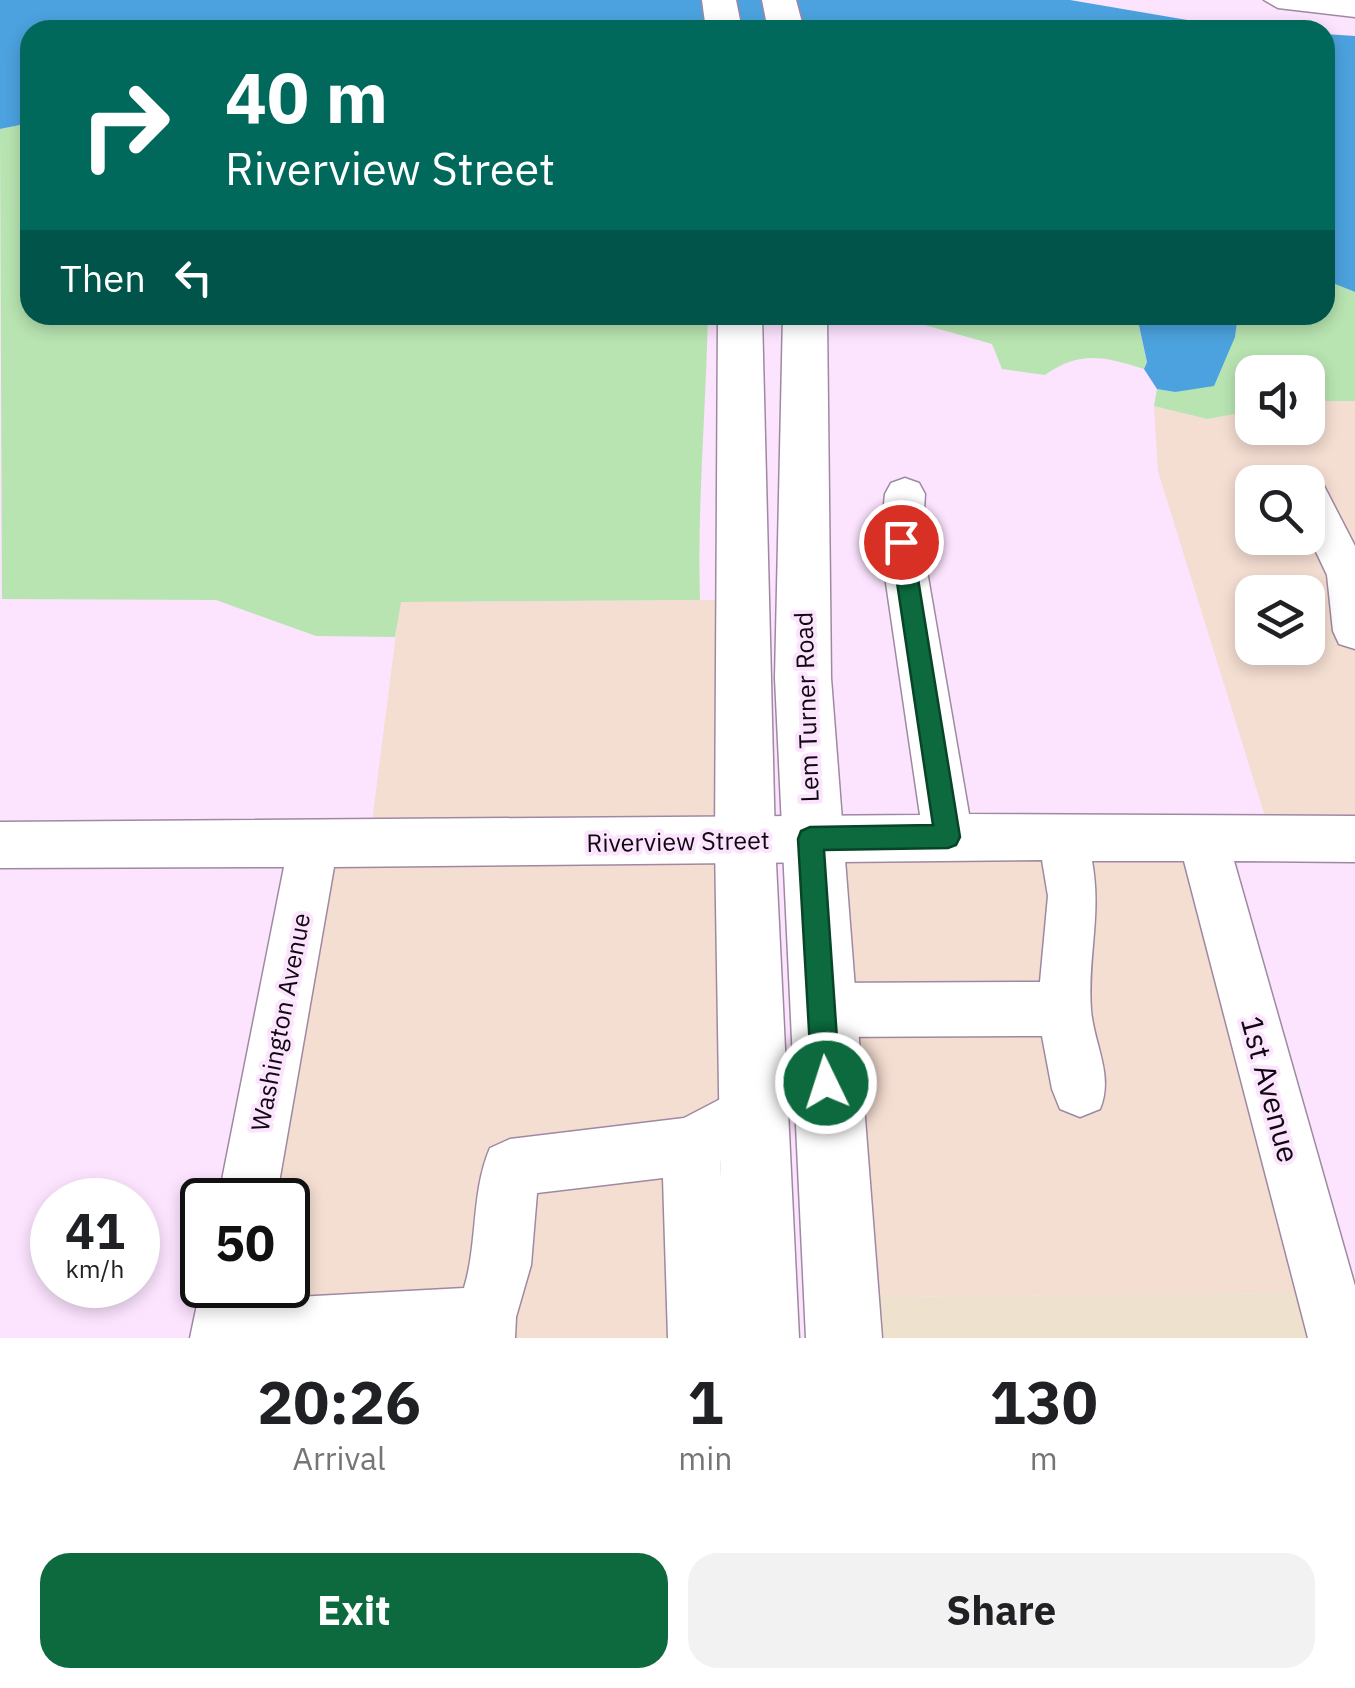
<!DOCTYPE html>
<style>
:root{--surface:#fff;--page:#f2f2f2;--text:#202124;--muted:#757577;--accent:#0c6a3e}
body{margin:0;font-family:"IBM Plex Sans",sans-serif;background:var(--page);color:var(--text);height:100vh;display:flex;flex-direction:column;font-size:38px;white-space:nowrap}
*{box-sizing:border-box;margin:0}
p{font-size:32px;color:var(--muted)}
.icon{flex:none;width:55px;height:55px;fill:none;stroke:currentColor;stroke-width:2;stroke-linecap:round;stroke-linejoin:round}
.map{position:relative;height:1338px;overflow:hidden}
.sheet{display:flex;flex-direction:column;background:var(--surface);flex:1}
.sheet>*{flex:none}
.banner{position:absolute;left:20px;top:20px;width:1315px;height:305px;border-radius:30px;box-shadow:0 5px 15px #0003;background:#00695c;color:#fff;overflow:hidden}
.buttons{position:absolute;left:1235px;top:355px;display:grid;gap:20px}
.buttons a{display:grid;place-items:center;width:90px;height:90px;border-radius:20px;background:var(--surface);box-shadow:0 5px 15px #0003;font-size:50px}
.speed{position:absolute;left:30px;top:1178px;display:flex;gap:20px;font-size:50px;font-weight:700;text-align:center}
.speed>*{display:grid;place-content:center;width:130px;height:130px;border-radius:50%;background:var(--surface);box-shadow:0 5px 15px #0003;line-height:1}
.speed small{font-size:25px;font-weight:400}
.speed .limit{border:5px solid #111;border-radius:15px;background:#fff;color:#111}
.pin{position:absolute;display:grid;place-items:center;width:85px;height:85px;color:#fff;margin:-42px;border:5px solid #fff;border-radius:50%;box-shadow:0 2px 10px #0007}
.me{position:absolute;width:110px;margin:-55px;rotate:356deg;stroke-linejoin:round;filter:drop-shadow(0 0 8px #0008)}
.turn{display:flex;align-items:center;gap:35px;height:210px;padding:0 40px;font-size:45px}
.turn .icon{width:130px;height:130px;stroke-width:2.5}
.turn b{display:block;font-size:70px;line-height:85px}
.then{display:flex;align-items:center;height:95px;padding:0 40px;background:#0003;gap:20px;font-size:38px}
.eta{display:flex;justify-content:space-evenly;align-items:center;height:170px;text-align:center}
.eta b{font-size:60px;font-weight:800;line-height:70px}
.button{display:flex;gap:20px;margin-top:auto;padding:20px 40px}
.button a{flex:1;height:115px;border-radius:30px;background:var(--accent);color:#fff;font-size:40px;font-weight:800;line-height:115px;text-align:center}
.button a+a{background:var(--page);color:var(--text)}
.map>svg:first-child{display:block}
.commercial{fill:#f4ddd1;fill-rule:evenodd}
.industrial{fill:#eee1cd}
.green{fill:#b8e4b1}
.water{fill:#4ca2de}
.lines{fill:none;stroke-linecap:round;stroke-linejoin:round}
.minor-casing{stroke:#9f89a2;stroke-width:3}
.major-casing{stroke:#9f89a2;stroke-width:3}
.minor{fill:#fff;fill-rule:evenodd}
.major{fill:#fff;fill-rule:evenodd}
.route{fill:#0c6a3e;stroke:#084528;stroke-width:2.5}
.labels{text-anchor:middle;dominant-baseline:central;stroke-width:8;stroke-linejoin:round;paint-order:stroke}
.street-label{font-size:25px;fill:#100811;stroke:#fce3fe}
.near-street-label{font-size:30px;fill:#100811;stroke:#fce3fe}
</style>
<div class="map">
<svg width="1355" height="1338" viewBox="0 0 1355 1338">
<rect width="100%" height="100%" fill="#fce3fe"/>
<!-- commercial -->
<path class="commercial" d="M1308,401h47v425h-87l-110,-355 -4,-65 53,13 45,-8v17h56zM1252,482h56v56h-56zM1252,592h56v56h-56z
M726,600l10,738h-496l9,-53h39v-85h-25l60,-340 48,-29 29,-229z
M832,820l353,4 125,469 -442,4z"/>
<!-- industrial -->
<path class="industrial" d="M1310,1293l13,45h-451l-4,-41z"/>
<!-- green -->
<path class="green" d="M30,123v192h678c-2,95 -11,189 -8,285l-299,2 -6,35 -79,-1 -100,-36 -214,-1 -2,-470z
M1325,280l30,12v109h-47v-29h-56v39l-45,8 -53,-13 3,-17 18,3 60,-55 3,-22h87z
M890,315h250l-2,7 9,40 -3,7c-40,-12 -63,-19 -99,6l-43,-6 -10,-25z"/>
<!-- water -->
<path class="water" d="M0,0h1070l176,30h-1216v93l-30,6z
M1325,34l30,2v256l-30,-12z
M1140,315h98l-3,22 -21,49 -39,6 -18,-3 -13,-20 3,-7 -9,-41z"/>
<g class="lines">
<defs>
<path id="minor" d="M1264,0h91v17l-77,-9z
M1308,477l14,5 33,64v103l-16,-5 -6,-13 -6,-56 -19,-40v-53h-15z
M905,478l14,5 6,11 -3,48 47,272 386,2v46l-121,-1 121,425v52h-47l-124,-477h-92c10,54 -5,97 -1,149 3,35 23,65 9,99l-20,8 -20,-8 -8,-20 -10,-53 -220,1 -19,-8 -8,-19 8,-19 19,-8 218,-1 8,-86 -6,-36 -708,7 -58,333h-58l66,-333 -284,1v-46l920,-7 -40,-273 5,-48 6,-11z
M755,1081l20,8 8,20 -8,20 -55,32 10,177h-62l-5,-160 -126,15 -6,72 -15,52 -1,21h-325l12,-57v4h59l-2,14 205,-11c14,-46 7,-96 26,-140l20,-9 174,-21z"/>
<path id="major" d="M702,0h34l6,30h-36z
M762,0h34l8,30h-36z
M718,315h44l13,527 24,496h-76l-8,-496z
M783,315h44l4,363 51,660h-76l-31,-660z"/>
</defs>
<!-- minor casing -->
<use href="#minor" class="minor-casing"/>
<!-- major casing -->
<use href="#major" class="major-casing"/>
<!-- minor -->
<use href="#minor" class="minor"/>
<!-- major -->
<use href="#major" class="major"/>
</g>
<!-- route -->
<path class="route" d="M901,534l11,8 48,295 -4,8 -8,3 -124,2 16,233 -4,10 -10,4 -10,-4 -4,-10 -14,-244 3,-8 9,-4 123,-2 -42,-283z"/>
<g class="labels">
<!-- street labels -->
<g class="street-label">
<text transform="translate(806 707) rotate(-92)">Lem Turner Road</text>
<text transform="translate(678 841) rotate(-1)">Riverview Street</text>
<text transform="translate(280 1022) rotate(-79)">Washington Avenue</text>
</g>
<!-- near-street labels -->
<g class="near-street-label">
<text transform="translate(1271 1089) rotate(75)">1st Avenue</text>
</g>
</g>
</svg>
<div class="buttons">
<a><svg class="icon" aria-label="sound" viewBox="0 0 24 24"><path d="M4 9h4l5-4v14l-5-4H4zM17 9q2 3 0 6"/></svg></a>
<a><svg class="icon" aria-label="search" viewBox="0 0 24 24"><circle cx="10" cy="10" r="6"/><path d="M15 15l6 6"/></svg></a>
<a><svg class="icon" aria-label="layers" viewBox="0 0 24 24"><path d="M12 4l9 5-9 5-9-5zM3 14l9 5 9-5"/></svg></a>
</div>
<div class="speed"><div>41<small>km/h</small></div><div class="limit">50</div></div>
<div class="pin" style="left:901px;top:542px;background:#d93025"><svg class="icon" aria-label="arrive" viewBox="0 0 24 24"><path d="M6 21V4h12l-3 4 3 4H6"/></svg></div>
<svg class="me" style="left:826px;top:1083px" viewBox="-20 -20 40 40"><circle r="17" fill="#0c6a3e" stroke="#fff" stroke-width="3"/><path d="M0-11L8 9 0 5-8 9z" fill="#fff"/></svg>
<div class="banner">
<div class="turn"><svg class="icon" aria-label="right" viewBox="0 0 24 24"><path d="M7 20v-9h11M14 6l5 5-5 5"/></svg><div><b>40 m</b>Riverview Street</div></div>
<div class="then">Then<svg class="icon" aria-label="left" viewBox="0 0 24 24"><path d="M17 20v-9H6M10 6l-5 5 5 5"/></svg></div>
</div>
</div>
<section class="sheet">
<div class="eta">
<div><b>20:26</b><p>Arrival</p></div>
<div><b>1</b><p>min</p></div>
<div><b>130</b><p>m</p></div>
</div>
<div class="button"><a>Exit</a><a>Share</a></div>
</section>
